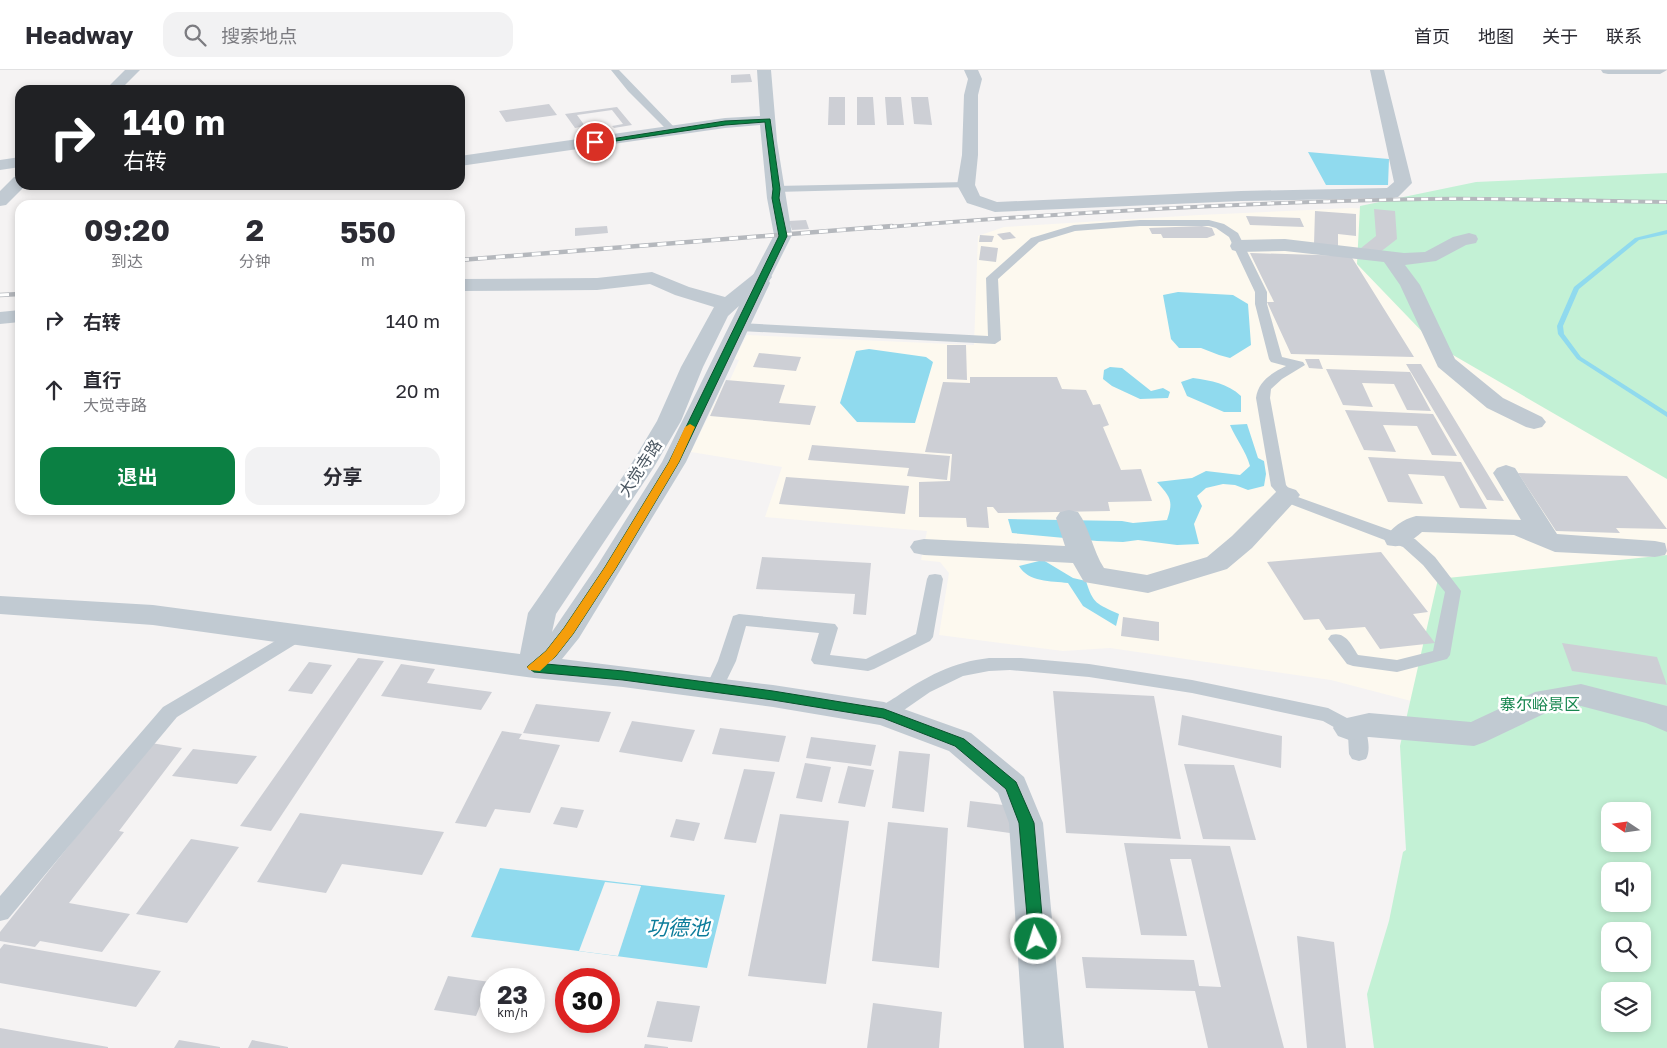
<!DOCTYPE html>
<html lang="zh">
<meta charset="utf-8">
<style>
:root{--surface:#fff;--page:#f2f2f3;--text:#2b2b33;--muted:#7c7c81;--line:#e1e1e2;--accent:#0b8043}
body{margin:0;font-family:"Golos Text","Noto Sans SC",sans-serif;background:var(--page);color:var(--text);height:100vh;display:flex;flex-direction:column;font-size:19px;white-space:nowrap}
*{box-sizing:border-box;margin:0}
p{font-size:16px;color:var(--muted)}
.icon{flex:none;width:28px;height:28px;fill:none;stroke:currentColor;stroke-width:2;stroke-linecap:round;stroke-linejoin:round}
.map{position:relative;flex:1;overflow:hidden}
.side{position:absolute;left:15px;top:130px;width:450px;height:315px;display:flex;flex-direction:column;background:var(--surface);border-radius:15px;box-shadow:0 2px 8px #0003}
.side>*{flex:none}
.hud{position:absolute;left:15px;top:15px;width:450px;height:105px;border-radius:15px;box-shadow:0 2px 8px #0003;background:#202124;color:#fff;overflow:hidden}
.needle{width:32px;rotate:283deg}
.buttons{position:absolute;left:1601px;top:732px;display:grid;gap:10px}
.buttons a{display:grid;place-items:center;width:50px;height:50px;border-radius:10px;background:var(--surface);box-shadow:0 2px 8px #0003;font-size:25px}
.speed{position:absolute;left:480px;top:898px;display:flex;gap:10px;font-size:25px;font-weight:700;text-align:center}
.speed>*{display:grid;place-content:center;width:65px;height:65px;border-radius:50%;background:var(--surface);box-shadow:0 2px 8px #0003;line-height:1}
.speed small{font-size:12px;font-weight:400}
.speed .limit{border:8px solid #d22;background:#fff;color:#111}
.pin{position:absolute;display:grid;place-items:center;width:42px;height:42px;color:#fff;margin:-21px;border:2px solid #fff;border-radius:50%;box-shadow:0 1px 5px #0007}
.me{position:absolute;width:55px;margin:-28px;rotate:355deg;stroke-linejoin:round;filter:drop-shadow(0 0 4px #0008)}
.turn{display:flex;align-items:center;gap:18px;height:105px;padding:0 25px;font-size:22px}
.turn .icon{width:65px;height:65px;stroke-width:2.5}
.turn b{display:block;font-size:35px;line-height:42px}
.eta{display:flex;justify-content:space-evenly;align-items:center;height:85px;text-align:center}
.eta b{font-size:30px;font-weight:700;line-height:35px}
.action{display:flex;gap:10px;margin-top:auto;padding:10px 25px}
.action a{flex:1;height:58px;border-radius:15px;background:var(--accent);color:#fff;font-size:20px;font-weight:700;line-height:58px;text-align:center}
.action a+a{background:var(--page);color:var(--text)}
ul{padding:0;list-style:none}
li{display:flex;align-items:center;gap:15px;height:70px;padding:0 25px}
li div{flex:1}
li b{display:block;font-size:19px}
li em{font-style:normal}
header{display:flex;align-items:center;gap:30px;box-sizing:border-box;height:70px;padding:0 25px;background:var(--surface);border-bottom:1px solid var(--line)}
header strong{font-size:24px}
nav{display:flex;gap:28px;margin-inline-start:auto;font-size:18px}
.search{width:350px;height:45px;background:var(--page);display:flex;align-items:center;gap:12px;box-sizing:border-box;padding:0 18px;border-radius:15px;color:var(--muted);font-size:19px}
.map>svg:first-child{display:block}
.commercial{fill:#fdf9ef}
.green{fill:#c3f1d5;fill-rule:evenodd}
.water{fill:#90daee}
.pier{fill:#f5f3f3}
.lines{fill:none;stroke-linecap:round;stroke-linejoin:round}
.stream{fill:#90daee;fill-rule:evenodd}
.building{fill:#cdcfd5}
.service{fill:#c1cad2;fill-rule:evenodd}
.minor{fill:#c1cad2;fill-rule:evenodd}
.tertiary{fill:#c1cad2;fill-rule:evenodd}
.rail-far1-casing{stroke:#b5b8bd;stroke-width:4}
.rail-casing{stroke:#b5b8bd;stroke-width:4.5}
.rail-far1{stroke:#fff;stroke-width:2.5;stroke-dasharray:7;stroke-linecap:butt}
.rail{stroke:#fff;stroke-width:3;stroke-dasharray:9;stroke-linecap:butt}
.route{fill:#0b8043;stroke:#07532c}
.slow{fill:#f59e0b}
.labels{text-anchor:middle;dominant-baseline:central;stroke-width:5;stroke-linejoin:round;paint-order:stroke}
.street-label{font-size:16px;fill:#4a5661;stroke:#fff}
.park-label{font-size:16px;fill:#17864f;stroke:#fff}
.near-water-label{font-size:21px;font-style:italic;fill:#0c7c9b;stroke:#fff}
</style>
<header>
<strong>Headway</strong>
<div class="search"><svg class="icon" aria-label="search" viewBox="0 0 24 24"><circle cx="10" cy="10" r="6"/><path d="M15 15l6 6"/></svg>搜索地点</div>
<nav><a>首页</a><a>地图</a><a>关于</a><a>联系</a></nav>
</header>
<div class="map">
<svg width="1667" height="978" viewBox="0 0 1667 978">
<rect width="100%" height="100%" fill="#f5f3f3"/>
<!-- commercial -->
<path class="commercial" d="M1351,138l43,2 273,268v101l-233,128 -103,-27 -221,-32 -47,3 -124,-16 10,-62 -9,-11 -19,-2 6,-29 -162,-14 17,-50 -91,-15 35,-72h4l9,-20 -5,-1 13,-24 227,10 4,-109 26,-9 195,-12z"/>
<!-- green -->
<path class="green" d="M1667,103v306l-233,-135 -77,-80 3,-58 116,-24z
M1667,485v493h-293l-7,-54 22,-73 14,-69 3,-2 -6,-104 38,-167zM1610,741h32v33h-32zM1610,801h32v33h-32zM1610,861h32v33h-32zM1610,921h32v33h-32z"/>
<!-- water -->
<path class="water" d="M1308,82l81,7 -1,26h-62z
M1178,222l55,3 15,9 3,41 -21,13 -11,-3 -18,-7h-22l-8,-9 -8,-44z
M869,279l57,8 7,5 -18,61 -58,-1 -17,-19 16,-52z
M1110,297l12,1 29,23 12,-3 7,4 -2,6 -28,1 -28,-13 -9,-7 1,-9z
M1193,308c19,3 34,5 48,18v16h-17l-37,-16 -6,-14z
M1247,354l11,34 6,3 2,13 -2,12 -16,4 -13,-5 -12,-1 -17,4 -9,8 5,10 -8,18 5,20 -22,1 -39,-5 -15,2 -26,-1 -85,-8 -4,-14 114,2 11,2 34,-3c7,-20 3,-23 -10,-38l35,-4 14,-7 34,4 10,-9c-4,-15 -14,-27 -20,-41z
M1043,490l30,18 13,3c7,23 11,23 33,33l-3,12 -33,-20 -15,-23c-17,-2 -40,-1 -49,-17z
M500,798l225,27 -18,73 -236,-31z"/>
<!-- pier -->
<path class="pier" d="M605,812l36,4 -23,70 -39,-5z"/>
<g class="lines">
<!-- stream -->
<path class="stream" d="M1667,160v4l-28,6 -60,49 -16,37 1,8 17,23 86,55v5l-90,-58 -19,-25 -1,-8 17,-39 61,-49z"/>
</g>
<!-- building -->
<path class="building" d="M750,4l2,8 -21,1v-8z
M829,27h16v28h-17z
M857,27h16l2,28h-18z
M885,27h16l3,28h-17z
M911,27h17l4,28 -18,-1z
M549,34l8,11 -51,7 -7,-11z
M617,37l15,18 -18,3 -2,-2 11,-2 -11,-14 -35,5 8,11 -10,2 -10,-14z
M1374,139l21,2 2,28 -18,14 -18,-5 15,-12z
M1315,141l41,3v22l-18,-2v13l-24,-3z
M1246,146l54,2 4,9 -54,-2z
M806,150l3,9 -17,1 -3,-9z
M607,156l1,7 -33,3v-8z
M1202,156l10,2 3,7 -8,3h-44l-2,-4h-9l-3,-6z
M1010,162l6,6 -13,2 -6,-6z
M980,165l14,1 -2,6h-13z
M981,176l17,2 -2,14 -17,-2z
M1250,183l101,3 63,101 -123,-3 -24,-52h7z
M947,275h19l1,35 -20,-1z
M759,283l42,4 -5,14 -43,-4z
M1305,289h14l4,10 -14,-1z
M1406,294h15l83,137 -17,-1z
M1326,299l84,3 21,39 -24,-1 -13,-26 -32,-1 11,24 -30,-2z
M970,307h87l5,12 24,1 7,15 7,-1 9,21 -6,2 18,43 20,-1 11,32 -44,1 2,9 -112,2 -5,-6h-6l2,21 -22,-1 -1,-9 -47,-1v-35l31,-1 2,-27 -27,-2 18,-70 27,1z
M726,310l59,5 -6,18 37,3 -6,19 -100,-9z
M1345,340l88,4 24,42 -25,-1 -15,-29 -34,-1 13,27 -32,-2z
M812,375l138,11 -3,24 -40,-4 2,-8 -101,-8z
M1368,387l93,5 26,47 -27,-1 -16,-32 -36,-2 15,30 -35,-2z
M1518,403l109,3 40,53 -51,-1 4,5 -64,-2z
M786,407l123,9 -4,28 -126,-10z
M1381,482l47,60 -15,2 22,29 -55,6 -15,-22 -39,3 -7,-11 -15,1 -37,-58z
M762,487l109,6 -5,52 -13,-1 2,-20 -99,-5z
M1123,547l36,5v19l-38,-5z
M1562,573l95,14 10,28 -95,-14z
M358,588l26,3 -113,170 -31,-5z
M309,592l23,3 -20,29 -24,-3z
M401,594l34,5 -8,14 65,9 -11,18 -100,-14z
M1053,621l101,5 27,143 -115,-6z
M536,634l75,8 -12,30 -76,-9z
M1182,645l100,21 -1,32 -103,-23z
M632,651l63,9 -13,32 -63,-10z
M720,658l66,8 -7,26 -67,-8z
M502,661l20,3 -3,5 41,6 -30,68 -35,-4 -9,18 -31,-4z
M811,667l65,8 -5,21 -65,-8z
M151,673l31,5 -63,83 5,1 -55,71 61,11 -28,38 -62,-11 -5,6 -35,-6v-9z
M193,679l64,7 -20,28 -65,-8z
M899,681l31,3 -6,58 -32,-4z
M805,693l26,4 -9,35 -26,-4z
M1184,694l50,1 22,75 -53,-1z
M848,696l26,4 -9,37 -27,-4z
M744,699l31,3 -19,71 -32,-4z
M970,731l50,6 -3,27 -50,-7z
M561,737l23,3 -7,18 -24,-4z
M300,743l144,19 -22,43 -80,-11 -16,29 -69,-11z
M780,744l69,7 -23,163 -78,-8z
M676,749l24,4 -6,18 -24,-4z
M888,752l60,6 -9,140 -67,-7z
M191,769l48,8 -52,76 -51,-9z
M1124,773l106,3 54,202h-76l-13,-57 -109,-3 -4,-31 112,3 5,26 22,1 -30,-128h-21l17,77 -46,-1z
M1297,866l37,6 12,106h-39z
M4,874l157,27 -25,36 -136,-24v-34z
M448,906l42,6 -14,34 -42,-6z
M657,931l43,5 -8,36 -45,-5z
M873,933l69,9 -3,36h-72z
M0,958l108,19v1h-108z
M179,970l41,7v1h-46z
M252,970l36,7v1h-40z
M645,974l23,3v1h-24z"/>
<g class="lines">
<!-- service -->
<path class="service" d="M611,0h8l57,59v4h-6l-42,-42z
M966,112l4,1v4l-194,5 -5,-3 5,-3z
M1140,150h69l15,4 14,9 29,59v12l15,53 21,5 2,3 -23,14 -11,10 -1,9 16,87 9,11 120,43 20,18 26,34 -11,64 -3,4 -50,13 -44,-6 -6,-2 -19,-25 3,-4c14,-4 20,9 27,20l39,5 36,-9 12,-59 -22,-27 -20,-18 -118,-45 -14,-16 -15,-88c2,-17 16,-25 30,-32l-15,-4 -2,-3 -14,-55v-12l-26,-55 -13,-9 -7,-2h-69l-65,5 -36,11 -41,37 3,61 -6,4 -255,-13 -6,-4 6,-4 248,13 -2,-58 45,-40 43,-13z
M935,504l6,1 2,4 -10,58 -3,4 -56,28 -6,2 -54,-7 -3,-4 8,-27 -73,-7 -10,35 -16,33 -6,2 -6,-2 -3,-5 13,-28 15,-45 6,-2 96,10 3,4 -8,27 36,4 50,-25 11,-55 2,-4z
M298,559l6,2 3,4 -3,4 -127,78 -169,202 -8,2v-25l163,-189 129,-76z
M989,588h32l68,6 103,16 136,28 36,19c4,8 7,24 2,32l-7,2 -7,-2 -3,-5 -1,-19 -25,-14 -131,-28 -103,-16 -79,-7 -21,1 -26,5 -33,16 -39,27 -7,2 -7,-2 -2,-5c4,-8 13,-12 21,-17 29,-20 57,-35 93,-39z"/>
<!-- minor -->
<path class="minor" d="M125,0h15l-20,20h-15z
M964,0h14l4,9 -4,16v60l-3,30 5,11 17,6 244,-11 146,-3 7,-6 -24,-112h14l28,113 -14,14 -6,1 -151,3 -246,11 -28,-9 -10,-18 5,-30 2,-60 4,-16z
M1601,0h66l-7,4h-52l-5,-1z
M20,106v9h6l-20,20 -6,1v-15l14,-14z
M1469,163l7,2 2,4 -2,4 -10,2 -30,16 -31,4 15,20 35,74 48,39 39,19 4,5 -4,5 -8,2 -8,-2 -39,-19 -49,-41 -38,-82 -16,-23 -99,-11 -46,1 -7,-2 -2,-4 2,-4 7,-2 46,-1 119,14 21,-1 28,-15z
M762,201l7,2 3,4 -3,4 1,2 -84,179 -107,176 -17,21 211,26 111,17 87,31 53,44 19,46 21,225h-40l-15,-225 -11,-30 -49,-42 -69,-26 -107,-18 -150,-20 -89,-9 -381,-53 -153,-11v-18l153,9 367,49 8,-41 102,-147 27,-45 24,-54 33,-60 -39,-12 -25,-11 -53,6 -137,1v-12l137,-1 55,-6 37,15 36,10 30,-24zM739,236l-77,156 -65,104 -45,66 4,-18 98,-147 27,-46 22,-54 25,-51z
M20,240v12l-20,2v-12z
M1506,395l9,3 42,66 98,7 10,2 2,8 -2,4 -10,2 -100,-5 -41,-17 -92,-3c-12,10 -19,17 -35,13l-3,-6c7,-11 19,-20 32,-23l105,4 -28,-47 4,-5z
M1287,417l9,3 4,5 -4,5 -44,48 -25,21 -79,24 -64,-11 -11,-19 -149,-8 -10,-2 -4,-6 4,-6 10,-2 141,7 -9,-28 4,-6 9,-2 9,2c12,17 15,39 26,56l43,7 60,-18 25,-21 46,-46z
M1581,614l86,22v26l-21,-9 -65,-17 -29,4 -67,32 -11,4 -105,-9 -20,3 -11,-4 -5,-8 5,-8 31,-7 102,9 64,-30z"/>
<!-- tertiary -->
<path class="tertiary" d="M757,0h14l6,71 15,94 -23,46 -7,2 -7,-2 -3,-4 22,-42 -7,-37 -7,-73 -35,3 -265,38v-10l265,-38 35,-2z
M20,87v10l-20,3v-10z"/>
<defs>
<path id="rail-far1" d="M876,158c184,-15 368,-26 552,-29 80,-1 160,2 239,3"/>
<path id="rail" d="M460,190l432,-34
M0,225l20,-1"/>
</defs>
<!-- rail-far1 casing -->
<use href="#rail-far1" class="rail-far1-casing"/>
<!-- rail casing -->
<use href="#rail" class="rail-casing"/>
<!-- rail-far1 -->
<use href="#rail-far1" class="rail-far1"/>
<!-- rail -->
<use href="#rail" class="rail"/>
</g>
<!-- route -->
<path class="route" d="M770,49l10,70 -1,9 8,38 -108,226 -63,106 -43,66 -18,23 -9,7 77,7 150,20 111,18 80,30 52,43 18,41 10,116 -2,5 -6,2 -5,-2 -2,-5 -10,-116 -13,-34 -51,-43 -72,-28 -110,-18 -150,-20 -89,-8 -7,-5 19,-16 18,-23 41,-61 64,-105 110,-226 -7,-38 1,-9 -8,-67 -40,3 -130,19 -3,-2 133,-21z"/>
<!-- slow -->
<path class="slow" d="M690,354l5,3 -16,35 -63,106 -43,66 -18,23 -15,14 -11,-1 -2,-3 19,-16 18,-23 41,-61 64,-105 16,-35z"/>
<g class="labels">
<!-- street labels -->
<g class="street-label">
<text transform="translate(640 398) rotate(-57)">大觉寺路</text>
</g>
<!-- park labels -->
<g class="park-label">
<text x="1540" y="634">寨尔峪景区</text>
</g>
<!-- near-water labels -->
<g class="near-water-label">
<text x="678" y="857">功德池</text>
</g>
</g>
</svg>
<div class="buttons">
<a><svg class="needle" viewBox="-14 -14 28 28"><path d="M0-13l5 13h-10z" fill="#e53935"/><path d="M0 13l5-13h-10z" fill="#7c7c81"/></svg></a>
<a><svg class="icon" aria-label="sound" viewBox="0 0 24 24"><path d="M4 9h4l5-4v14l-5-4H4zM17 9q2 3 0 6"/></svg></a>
<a><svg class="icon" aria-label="search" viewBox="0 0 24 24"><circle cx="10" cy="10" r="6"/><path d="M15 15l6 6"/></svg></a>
<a><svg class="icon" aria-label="layers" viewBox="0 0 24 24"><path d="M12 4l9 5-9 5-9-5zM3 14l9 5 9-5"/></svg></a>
</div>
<div class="speed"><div>23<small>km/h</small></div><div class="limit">30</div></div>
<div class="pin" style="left:595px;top:72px;background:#d93025"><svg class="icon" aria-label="arrive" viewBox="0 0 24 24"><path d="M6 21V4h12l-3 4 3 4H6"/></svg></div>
<svg class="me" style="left:1036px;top:869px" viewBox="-20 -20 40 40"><circle r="17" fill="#0b8043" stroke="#fff" stroke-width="3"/><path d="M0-11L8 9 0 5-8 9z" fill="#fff"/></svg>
<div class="hud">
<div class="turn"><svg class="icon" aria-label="right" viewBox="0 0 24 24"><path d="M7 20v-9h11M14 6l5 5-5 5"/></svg><div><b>140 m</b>右转</div></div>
</div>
<section class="side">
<div class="eta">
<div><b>09:20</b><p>到达</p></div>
<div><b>2</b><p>分钟</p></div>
<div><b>550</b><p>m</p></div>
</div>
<ul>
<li><svg class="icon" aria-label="right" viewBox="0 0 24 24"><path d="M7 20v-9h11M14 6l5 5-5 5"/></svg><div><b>右转</b></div><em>140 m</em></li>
<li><svg class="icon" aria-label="ahead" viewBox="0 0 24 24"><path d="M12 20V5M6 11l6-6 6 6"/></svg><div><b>直行</b><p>大觉寺路</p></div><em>20 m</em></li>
</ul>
<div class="action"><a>退出</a><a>分享</a></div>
</section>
</div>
